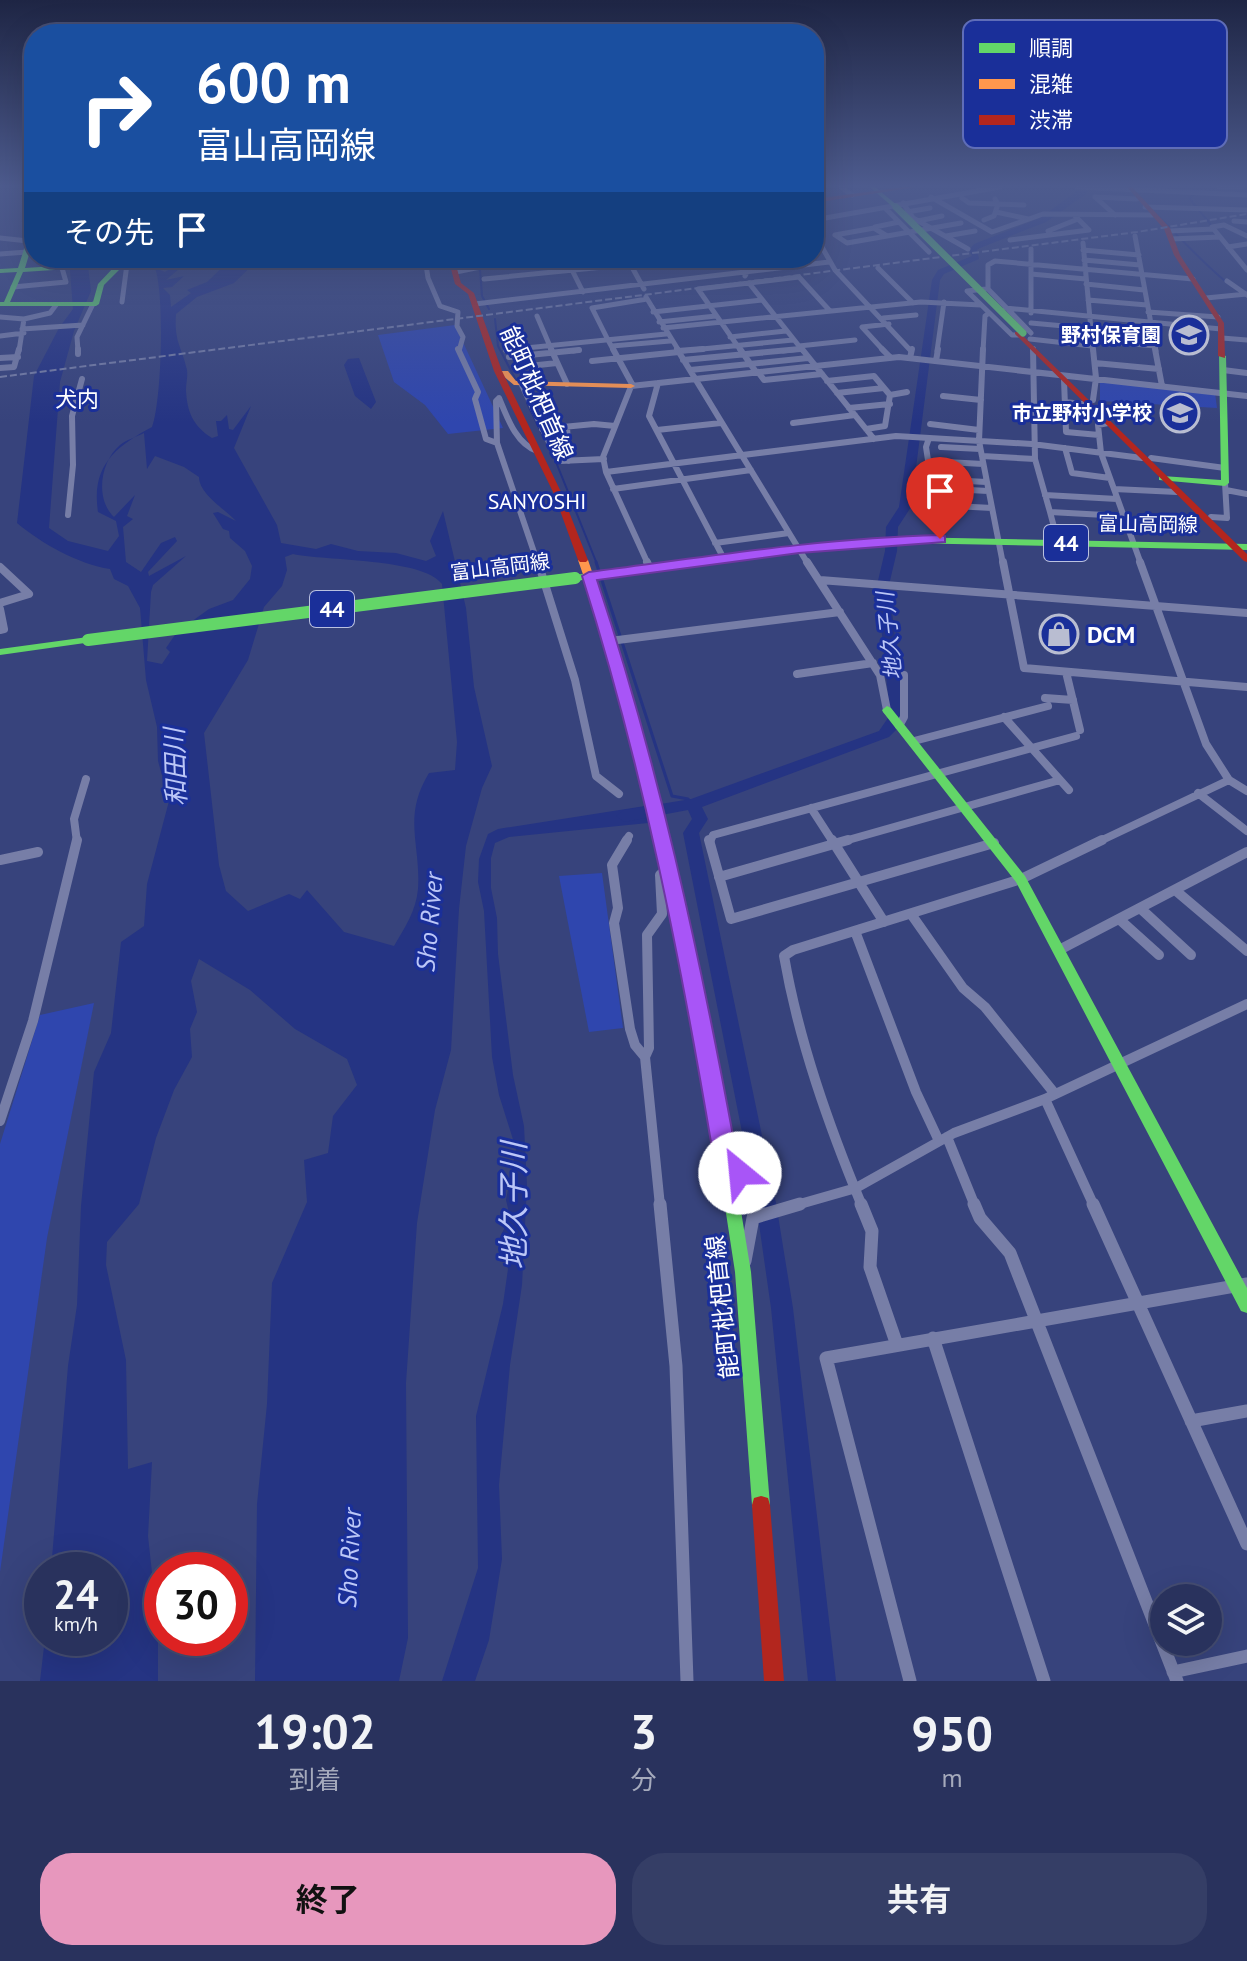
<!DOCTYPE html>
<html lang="ja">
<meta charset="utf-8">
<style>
:root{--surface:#29325d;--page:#353e66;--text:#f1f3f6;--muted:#a5aabc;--line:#454d72;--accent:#e797bd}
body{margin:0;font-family:"PT Sans","Noto Sans JP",sans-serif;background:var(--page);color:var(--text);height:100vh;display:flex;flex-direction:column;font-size:30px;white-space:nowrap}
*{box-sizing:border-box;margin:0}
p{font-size:26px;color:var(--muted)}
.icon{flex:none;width:44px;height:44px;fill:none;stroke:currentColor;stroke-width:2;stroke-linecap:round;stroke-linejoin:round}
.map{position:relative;height:1681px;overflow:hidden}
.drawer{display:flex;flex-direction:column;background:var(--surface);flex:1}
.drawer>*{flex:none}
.top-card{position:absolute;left:24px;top:24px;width:800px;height:244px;border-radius:32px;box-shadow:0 8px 32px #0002,0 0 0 2px var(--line);background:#1a4fa0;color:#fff;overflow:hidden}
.tools{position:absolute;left:1150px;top:1584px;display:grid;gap:16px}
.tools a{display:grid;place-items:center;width:72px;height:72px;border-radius:50%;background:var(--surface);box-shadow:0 8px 32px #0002,0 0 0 2px var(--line);font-size:40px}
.speed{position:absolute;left:24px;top:1552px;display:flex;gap:16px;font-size:40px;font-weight:700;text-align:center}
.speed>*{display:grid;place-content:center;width:104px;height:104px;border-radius:50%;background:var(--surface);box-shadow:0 8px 32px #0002,0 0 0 2px var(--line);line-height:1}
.speed small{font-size:20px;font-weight:400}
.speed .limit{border:12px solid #d22;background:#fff;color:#111}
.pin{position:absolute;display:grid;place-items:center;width:68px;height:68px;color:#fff;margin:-82px -34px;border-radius:50% 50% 50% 0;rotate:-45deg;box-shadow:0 0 8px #0007}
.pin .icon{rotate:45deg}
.me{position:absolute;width:88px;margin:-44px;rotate:332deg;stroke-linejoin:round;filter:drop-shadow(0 0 6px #0008)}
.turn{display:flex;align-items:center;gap:28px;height:168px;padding:0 40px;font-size:36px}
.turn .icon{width:104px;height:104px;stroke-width:2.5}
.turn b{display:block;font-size:56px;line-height:68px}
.then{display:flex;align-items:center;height:76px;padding:0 40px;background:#0003;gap:16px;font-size:30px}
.eta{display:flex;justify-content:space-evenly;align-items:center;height:136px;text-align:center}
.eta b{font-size:48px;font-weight:700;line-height:56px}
.cta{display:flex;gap:16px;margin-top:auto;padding:16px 40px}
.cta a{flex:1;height:92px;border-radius:32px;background:var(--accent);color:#111;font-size:32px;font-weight:700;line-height:92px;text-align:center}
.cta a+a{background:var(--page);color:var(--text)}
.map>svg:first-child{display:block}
.green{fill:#2f46ae}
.water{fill:#253483;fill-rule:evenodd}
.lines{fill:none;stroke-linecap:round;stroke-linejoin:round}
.stream-far1{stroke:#253483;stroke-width:2}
.stream{stroke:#253483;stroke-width:3}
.river{fill:#253483;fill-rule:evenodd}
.street-far4{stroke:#777ea7;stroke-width:5}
.street-far3{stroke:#777ea7;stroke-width:6}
.street-far2{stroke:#777ea7;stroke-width:8}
.street-far1{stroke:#777ea7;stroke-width:10}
.street{stroke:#777ea7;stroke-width:13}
.fast{fill:#63d668;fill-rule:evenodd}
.slow{fill:#ff974d;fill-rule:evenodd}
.jam{fill:#b3261e;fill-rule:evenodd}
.rail{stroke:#767ea6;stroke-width:2;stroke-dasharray:7 3;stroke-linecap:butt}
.fast-bridge-far1{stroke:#63d668;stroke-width:7}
.fast-bridge{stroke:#63d668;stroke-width:12}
.route{fill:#a855f7;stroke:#6d37a1;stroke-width:2}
.labels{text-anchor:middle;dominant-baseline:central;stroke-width:6;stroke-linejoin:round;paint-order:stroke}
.far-poi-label{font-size:20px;font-weight:bold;fill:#fff;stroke:#1a2f99;text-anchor:end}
.far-street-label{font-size:20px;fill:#fff;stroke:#1a2f99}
.far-neighbourhood-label{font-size:22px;fill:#fff;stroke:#1a2f99}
.shield{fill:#1a2f99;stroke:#bac1e0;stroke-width:2}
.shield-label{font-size:22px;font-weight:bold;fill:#fff}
.far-water-label{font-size:22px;font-style:italic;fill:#bcc7f7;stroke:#1a2f99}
.street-label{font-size:24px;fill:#fff;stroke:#1a2f99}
.poi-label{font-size:24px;font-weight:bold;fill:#fff;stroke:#1a2f99;text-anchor:start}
.water-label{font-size:26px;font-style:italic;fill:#bcc7f7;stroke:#1a2f99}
.near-water-label{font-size:32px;font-style:italic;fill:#bcc7f7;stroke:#1a2f99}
.key{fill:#1a2f99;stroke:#5f6db8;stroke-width:2}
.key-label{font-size:22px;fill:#fff}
</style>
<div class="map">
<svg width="1247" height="1681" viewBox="0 0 1247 1681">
<rect width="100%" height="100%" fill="#37437c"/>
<!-- green -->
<path class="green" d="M455,325l48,103 -55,6 -23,-29 -31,-23 -16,-47z
M1100,380l115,13 2,15 -117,-7z
M602,873l21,155 -34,4 -30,-156z
M94,1003l-47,235 -47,334v-428l40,-129z"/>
<!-- water -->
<path class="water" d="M69,258h18l4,33 -17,40 -14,51 -11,146 19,13 40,10 11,-15 -3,-15 -18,-9c-7,-46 17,-65 54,-85 10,-26 13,-140 2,-161l4,-8h11l1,8 -10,4 5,2 22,-14h5l-26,22 18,-4 -12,11 -9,1 7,7 1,12 20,-14 -4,-3 20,-8 25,-24h28l-26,25 -37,14 -21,17c-2,29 6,33 11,56 1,7 -1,13 -1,20 1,22 7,36 26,48l6,-2 -2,-15h5l6,-6 2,14 4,1 18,-24 -17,42 43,77 4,18 35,6 15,-5 27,7 38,2 30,8 10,-5 -6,-15 13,-30 23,97 8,79 18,79 -10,22 -16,58 -7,63 -8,141 -16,60 -18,113 -11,160 2,255 -9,43h-144l2,-177 10,-100 5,-121 35,-81 -3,-42 24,-7 5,-37 24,-31 -10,-26 -52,-30 -45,-39 -51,-31 -8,22 6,31 -7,17 2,28 -18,33 -18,48 -17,66 -32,38 -1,23 20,95 2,109 24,-7 -4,74 10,92v53h-118l5,-43h65v-68h-59l17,-204 9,-61 4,-99 13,-134 17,-39 10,-91 23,-16 3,-42 22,-83 -11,-40 -1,-34 -11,-47 -6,-72 -12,-22 -14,-7 -4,-10c-32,-5 -68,-25 -93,-46l17,-147 25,-48 14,-19zM144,433l3,36 8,-13 29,11 15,10c0,17 26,32 37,44l-18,-9 -5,1 10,16 6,2 1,7 15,13 7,15 -2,13 -17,21 -24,9 -32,23 -11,16 4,4 -8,12 -15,-3 4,-69 2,-7 33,-29 -37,20 -1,-4 29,-31 -2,-4 -14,6 -20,29 -15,-10 -3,-35 10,-8 -6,-3 8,-21 -21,22c-19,-18 -14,-55 6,-72 6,-5 16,-8 24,-12zM293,554c32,7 130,4 149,30l15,158 -2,28 -26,3c-27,44 -8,71 -11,116 -2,22 -13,38 -24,57l-50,-14 -37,-42 -7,9 -11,-5 -41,17 -22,-20 -7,-26 -15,-132 44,-73 16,-53 18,-21 5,-16 -2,-13z
M359,358l17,44 -5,7 -16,-13 -11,-31 4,-6z
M645,806l3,17 -139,14 -14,6 -4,15v30l6,30 1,36 15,121 11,51 3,59 -5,100 -12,80 -11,120 3,74 -13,81 -14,41h-33l36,-113 -2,-152 27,-112 5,-35 -9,-30 11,-22 -4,-17 10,-51 -17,-54 -7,-38 -8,-146 -6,-29 1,-23 9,-25 10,-5z"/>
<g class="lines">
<!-- stream-far1 -->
<path class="stream-far1" d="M1193,187l2,5 -5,7 21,26
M1139,198c30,27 55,57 86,83
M480,269l2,27 7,13
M495,319l3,27 19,36
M527,403l16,33
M554,457l43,107"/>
<!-- stream -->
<path class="stream" d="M596,562l76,234 16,3 5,5"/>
<!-- river -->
<path class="river" d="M1083,187h7l-4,7 -40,28 -66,26 -3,2 2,9 -35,15 -4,6 -29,227 -13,20 -1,24 -8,34 15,130 -6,13 -9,9 -187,70 6,12 -9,14 77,370 17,105 43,373h-28l-37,-373 -15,-105 -73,-370 9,-14 -4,-9 -64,12 -8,-6 8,-6 67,-11 188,-68 11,-16 -13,-130 8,-34 1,-24 13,-20 33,-227 6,-10 34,-14 -3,-6 5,-6 66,-26z"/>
<!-- street-far4 -->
<path class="street-far4" d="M841,187l11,8
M1077,187l170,8
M1219,187h23
M931,197l61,35 51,-18 110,1
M962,198l7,5 29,1 -4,12 -10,4
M995,199l3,5 26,1
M903,203l10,15 55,31
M1145,207l102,3
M886,209l43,43
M907,212l23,-4
M996,212l32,7
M1115,215l-20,-18 42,2
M814,220l186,-33
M918,221l24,-5
M1234,221l13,1
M875,227l24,-5
M874,228l13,8 -40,7 -12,-8z
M1048,231l30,-12
M1169,231l45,-2
M814,233l21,37 76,81
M887,236l74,-13
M946,236l29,-5
M1135,236l21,115
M1247,236l-23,-11 -12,2 35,43
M0,238l28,3
M1171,239l49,-2
M1010,240l79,-10 -14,-14
M1083,243l10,108
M1228,247l19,-3
M1031,249v64
M1083,250l56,5
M0,254l27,-2
M425,258l3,20 12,28 18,6 -1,14 6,11 -4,14
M460,258v6l19,1
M627,258l17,31
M1084,260l56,5
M878,268l35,35
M572,270l11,22
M456,272l69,-14
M1031,274l55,5
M745,276l10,-18
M484,279l211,-21
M1227,281l20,14
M749,283l54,68
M1086,284l58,6
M13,287l53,-5 -4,-14
M986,289l-19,2 45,44h7
M646,297l33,54
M1206,298l41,-4
M1088,300l59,5
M122,302l5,-38
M475,304l354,-42
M1005,308l216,21
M653,312l109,-12
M1148,312l70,5
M537,316l15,35
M0,317l24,2 -5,32
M883,318l33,-3
M24,319l26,-6 6,-8
M659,322l57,-6
M1031,323l122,11
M663,328l258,-26 60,3
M22,329l61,-4
M1031,333l-43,-44v-24l7,-4 198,18
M0,336l24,-3
M730,337l56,-6
M1222,338l25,2
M1030,339l62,7
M608,340l6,11
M608,340l-16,-32 55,-9
M1092,340l63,6
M612,346l58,-5
M799,346l56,-6
M506,350l160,-16
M78,351l-1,-14 16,-33
M573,351l6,-1
M682,351l111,-11
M741,351l-43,-62 101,-12 31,34
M783,351l17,-2
M884,351l-22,-24 27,-3
M937,351l7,-49
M983,351l2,-35 4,-3"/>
<!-- street-far3 -->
<path class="street-far3" d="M78,349v5
M458,349l20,43 -3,7 11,40 11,4
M551,349l16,35
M613,349l19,35 -29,73 3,15 42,92
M677,349l131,215
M740,349l16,23
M802,349l72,90
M882,349l9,9
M983,349l-4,92 24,123
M1155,349l7,37
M506,350l14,-1
M678,351l25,-2
M509,357l70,-7
M0,358l18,-1
M910,358l2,-9
M683,360l117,-11
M592,361l87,-9
M936,361l2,-12
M1095,363l64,6
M529,366l28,-3
M0,368l14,-1 5,-18
M690,370l118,-12
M1223,370l24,3
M758,372l6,8 58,-6
M1064,380l2,52 33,3
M827,381l47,-5 16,19 -5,31 -19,3
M521,383l34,72
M658,383l-9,33 75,143
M631,386l268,-29 348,39
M837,393l47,-5
M890,395l17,-3
M943,396l38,4
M1093,400l3,-22 -3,-29
M1065,402l25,3
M849,408l41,-4
M793,423l62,-8
M1108,423l-10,2 3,28 40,111
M930,424l49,6
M567,427l2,34
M542,429l52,-5 21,2
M657,430l64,-7
M929,438l-3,9 14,92
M941,447l39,2
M1065,448l7,25 38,5
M537,451c-21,-7 -30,-34 -38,-53l-3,3 1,42 41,121
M982,456l53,3 -2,-110
M1151,458l74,10
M1035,459l15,53 73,4
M560,461l44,-2
M928,461l55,3
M606,472l290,-36 136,8 110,14
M931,479l55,3
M932,488l56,3
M613,489l138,-19
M1114,489l63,3
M1226,490l21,4
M1045,495l72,4
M935,505l57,3
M1050,512l8,30
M68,515l5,-50 -1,-49 10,-37
M1211,517l16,1 -2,-35
M715,543l74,-10"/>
<!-- street-far2 -->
<path class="street-far2" d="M538,562l37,118 21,96 23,18
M647,562l3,7
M807,562l73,113 7,35
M1003,562l21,106 223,19
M1140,562l66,182 23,36 18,11
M0,567l29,27 -29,9
M820,580l427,33
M0,609l4,20 -4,1
M610,641l230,-29
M1066,672l14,58
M797,674l76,-11
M1045,698l28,2
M1004,717l65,73
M899,726l5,-9v-42
M914,741l134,-35
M1198,793l49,38
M811,808l22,34
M77,842l-3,-23 12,-40
M625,842l4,-6
M710,842l3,-7 363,-99
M841,842l219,-62
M1098,842l131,-62"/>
<!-- street-far1 -->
<path class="street-far1" d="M627,840l-15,25 6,43 -4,15 16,106 5,16 10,12 15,149
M709,840l22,79 263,-76
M832,840l52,82
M0,860l38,-8
M719,877l129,-37
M1175,890l72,61
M1140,908l51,47
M911,914l52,74 22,19 70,87
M1119,919l40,36
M855,931l61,161 23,49
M1061,949l186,-97
M645,1057l4,-9 -2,-113 15,-21 -2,-39 10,-9
M1045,1099l49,107
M0,1121l33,-100 44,-181
M947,1137l28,69
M724,1148l8,3 20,55
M793,1206l63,-18 98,-55 91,-34 202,-95
M862,1206c-33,-80 -63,-164 -78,-250l9,-6 228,-71 81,-39"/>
<!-- street -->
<path class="street" d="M660,1204l16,162 11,315
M751,1204l5,13
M861,1204l11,27 -2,36 27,78
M974,1204l6,14 30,35 167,428
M1093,1204l154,340
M745,1261l8,-43 47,-14
M933,1338l111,343
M1191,1421l56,-10
M1173,1672l74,-16
M910,1681l-84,-323 421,-74"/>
<!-- fast -->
<path class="fast" d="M870,187h5l23,19v2h-4z
M34,225v13l-9,30 94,-6 5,-4h6l-3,4 103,-4 -3,2 -104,6 -19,19 -5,19 -3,2h-96v-4h4l13,-30 -17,1v-4l18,-1 13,-41zM115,266l-17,18 -5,18h-83l13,-30z
M1219,354l7,2 3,127 -4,3 -66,-6v-4h3l59,4z
M901,537l346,7v6l-346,-7 -102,9 -224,29 -5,-3 5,-3 224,-29z
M88,637l5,3 -1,2 -92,13v-6z
M887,706l4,2 134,168 222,412v25l-6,-2 -225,-429 -133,-170 -1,-2z
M690,962l5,1 2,4 24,122 30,183 19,233 -2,7 -7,2 -7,-2 -2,-7 -17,-233 -28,-183 -24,-122 2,-4z"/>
<!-- slow -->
<path class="slow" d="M502,371h6l8,10 115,3 4,2 -4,2 -117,-3 -12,-10z
M583,557l5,3c47,133 80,269 109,407l-2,4 -5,1 -5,-1 -2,-4c-27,-138 -58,-274 -105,-407z"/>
<!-- jam -->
<path class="jam" d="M904,187h12l-102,16v-4z
M1127,187h5l38,41 10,27 44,68 1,35 -7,-2v-33l-44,-68 -10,-26z
M448,258h6l7,25 13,10 28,78 60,123 26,66 -2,2h-6l-2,-2 -24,-66 -60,-123 -26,-77 -13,-10z
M1015,332h4l228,222v8l-3,-1 -229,-227z
M761,1496l7,2 2,7 14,176h-20l-12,-176 2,-7z"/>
<!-- rail -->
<path class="rail" d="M0,377l1137,-145 110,-18"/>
<!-- fast-bridge-far1 -->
<path class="fast-bridge-far1" d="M896,207l127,126"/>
<!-- fast-bridge -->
<path class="fast-bridge" d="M88,640l487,-62"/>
</g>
<!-- sky -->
<linearGradient id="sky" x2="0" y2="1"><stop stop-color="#1e2544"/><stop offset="0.44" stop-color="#4d5b8e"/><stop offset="1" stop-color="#4d5b8e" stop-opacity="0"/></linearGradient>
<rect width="1247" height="422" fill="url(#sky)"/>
<!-- route -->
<path class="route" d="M940,535l5,1v6l-146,11 -202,27c61,183 102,371 137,561l6,2 11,30 -3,8 -8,3 -9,-3 -8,-23 -8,-3 -3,-7c-33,-196 -70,-383 -130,-572l7,-4c116,-15 233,-34 351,-37z"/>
<!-- icons -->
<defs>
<symbol id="school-ring" viewBox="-11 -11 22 22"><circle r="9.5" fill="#1a2f99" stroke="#b9bdd1" stroke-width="1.5"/><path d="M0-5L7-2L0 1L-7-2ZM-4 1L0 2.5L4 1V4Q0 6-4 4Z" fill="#b9bdd1"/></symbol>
<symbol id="shop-ring" viewBox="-11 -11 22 22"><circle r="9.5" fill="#1a2f99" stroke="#b9bdd1" stroke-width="1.5"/><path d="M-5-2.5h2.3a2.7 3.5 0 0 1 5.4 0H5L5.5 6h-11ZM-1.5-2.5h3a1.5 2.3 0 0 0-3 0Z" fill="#b9bdd1"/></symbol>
</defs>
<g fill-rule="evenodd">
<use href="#school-ring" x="1167" y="313" width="44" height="44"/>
<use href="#school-ring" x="1158" y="391" width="44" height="44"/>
<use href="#shop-ring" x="1037" y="612" width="44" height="44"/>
</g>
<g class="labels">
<!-- far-poi labels -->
<g class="far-poi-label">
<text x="1161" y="335">野村保育園</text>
<text x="1152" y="413">市立野村小学校</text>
</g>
<!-- far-street labels -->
<g class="far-street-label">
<text transform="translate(1148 524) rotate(1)">富山高岡線</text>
<text transform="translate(500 567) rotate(-7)">富山高岡線</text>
</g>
<!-- far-neighbourhood labels -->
<g class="far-neighbourhood-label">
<text x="77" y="399">犬内</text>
<text x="537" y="501">SANYOSHI</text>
</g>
<!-- shield labels -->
<g class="shield">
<rect x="1044" y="525" width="44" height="36" rx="6"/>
<rect x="310" y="591" width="44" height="36" rx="6"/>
</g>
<g class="shield-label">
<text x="1066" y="543">44</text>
<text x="332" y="609">44</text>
</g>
<!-- far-water labels -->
<g class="far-water-label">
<text transform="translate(889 636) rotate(-96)">地久子川</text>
</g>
<!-- street labels -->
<g class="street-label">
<text transform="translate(537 393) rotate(66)">能町枇杷首線</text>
<text transform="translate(722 1307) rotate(-96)">能町枇杷首線</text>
</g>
<!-- poi labels -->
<g class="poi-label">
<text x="1087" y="634">DCM</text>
</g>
<!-- water labels -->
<g class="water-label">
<text transform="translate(175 767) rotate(-92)">和田川</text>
<text transform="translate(429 922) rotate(-85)">Sho River</text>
<text transform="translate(349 1558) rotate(-87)">Sho River</text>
</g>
<!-- near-water labels -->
<g class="near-water-label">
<text transform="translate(513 1206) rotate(-90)">地久子川</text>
</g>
</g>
<!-- legend -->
<rect x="963" y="20" width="264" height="128" rx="12" class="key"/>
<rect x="979" y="43" width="36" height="10" fill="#63d668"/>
<rect x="979" y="79" width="36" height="10" fill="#ff974d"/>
<rect x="979" y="115" width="36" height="10" fill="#b3261e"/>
<g class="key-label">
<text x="1029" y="56">順調</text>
<text x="1029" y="92">混雑</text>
<text x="1029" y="128">渋滞</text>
</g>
</svg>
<div class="tools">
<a><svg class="icon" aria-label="layers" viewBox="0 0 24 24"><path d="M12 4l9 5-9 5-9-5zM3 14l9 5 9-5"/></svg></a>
</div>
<div class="speed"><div>24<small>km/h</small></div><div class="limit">30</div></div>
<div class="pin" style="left:940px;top:539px;background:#d93025"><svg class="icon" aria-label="arrive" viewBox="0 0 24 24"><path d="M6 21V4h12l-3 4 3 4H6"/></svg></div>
<svg class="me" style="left:740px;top:1173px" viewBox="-20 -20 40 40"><circle r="19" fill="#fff"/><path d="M0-13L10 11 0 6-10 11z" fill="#a855f7"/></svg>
<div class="top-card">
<div class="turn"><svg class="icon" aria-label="right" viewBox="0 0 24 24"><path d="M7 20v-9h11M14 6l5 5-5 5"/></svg><div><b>600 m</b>富山高岡線</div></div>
<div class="then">その先<svg class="icon" aria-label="arrive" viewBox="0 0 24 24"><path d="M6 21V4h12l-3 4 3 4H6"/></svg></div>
</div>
</div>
<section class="drawer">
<div class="eta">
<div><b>19:02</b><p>到着</p></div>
<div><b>3</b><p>分</p></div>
<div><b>950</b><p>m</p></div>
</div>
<div class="cta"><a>終了</a><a>共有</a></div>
</section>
